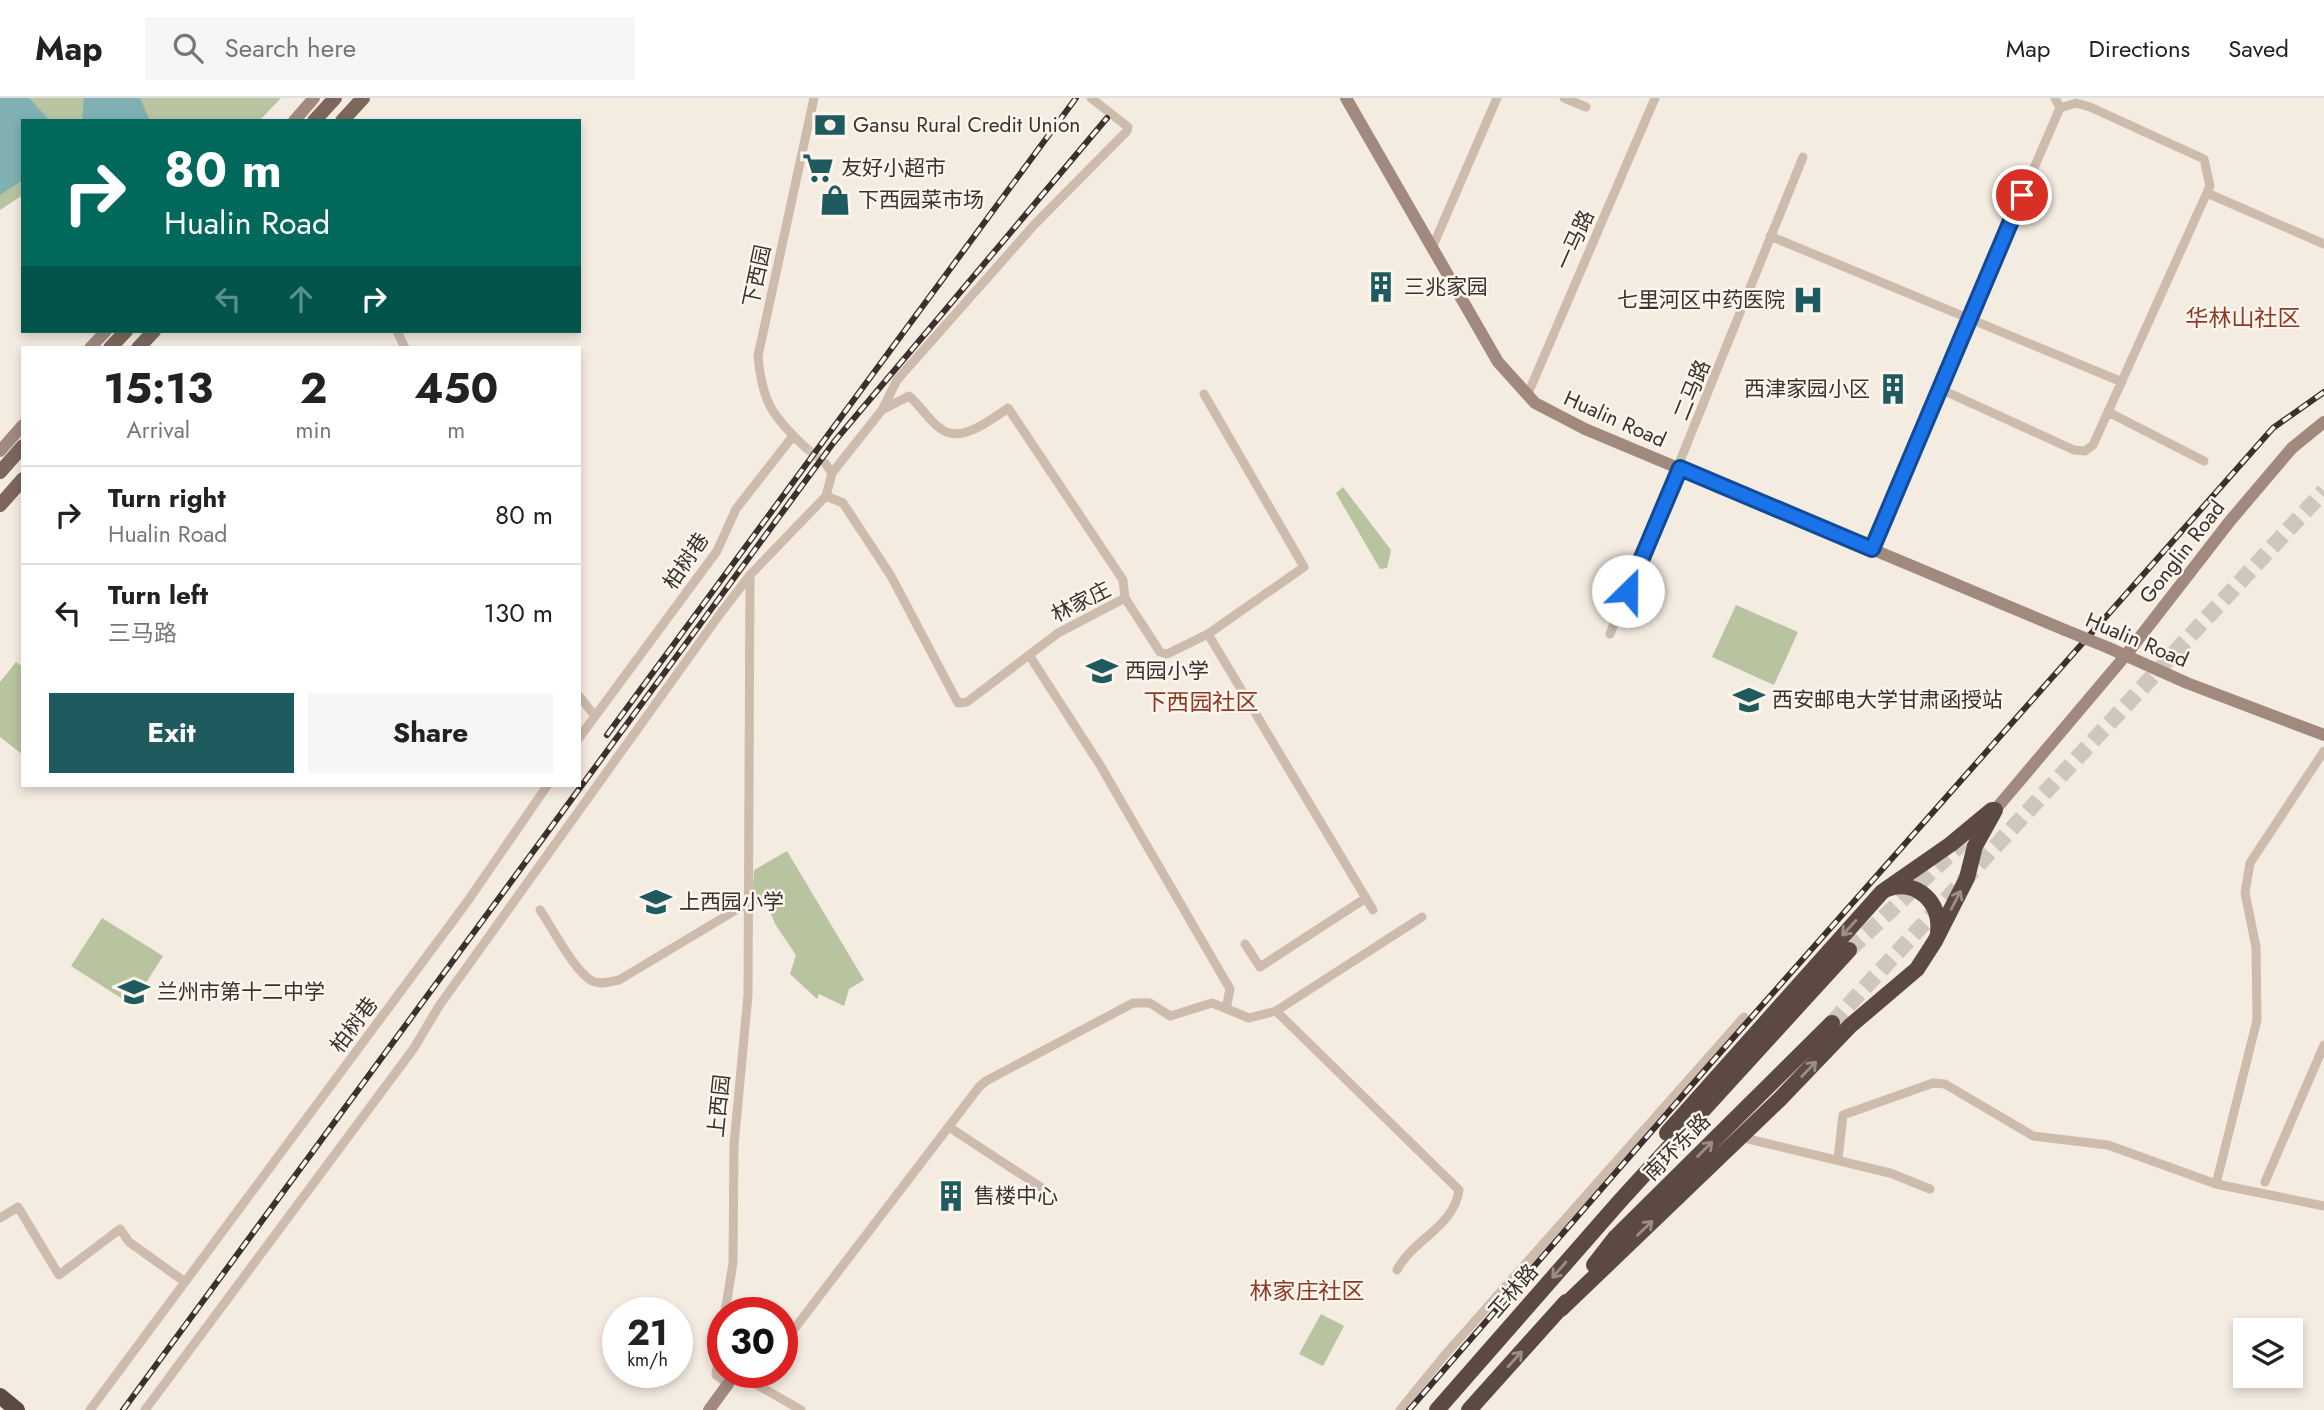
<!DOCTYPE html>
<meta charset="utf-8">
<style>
:root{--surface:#fff;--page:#f6f6f6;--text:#222;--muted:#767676;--line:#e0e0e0;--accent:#1f5a5e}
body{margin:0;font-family:Jost,"Noto Sans SC",sans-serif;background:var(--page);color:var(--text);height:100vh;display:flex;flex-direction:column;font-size:26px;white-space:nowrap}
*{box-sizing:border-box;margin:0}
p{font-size:23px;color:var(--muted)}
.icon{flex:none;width:38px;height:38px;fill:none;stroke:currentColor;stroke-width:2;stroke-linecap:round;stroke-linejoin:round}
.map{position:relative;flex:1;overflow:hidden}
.panel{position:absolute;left:21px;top:248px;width:560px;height:441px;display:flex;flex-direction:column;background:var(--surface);border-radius:0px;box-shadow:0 4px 10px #0003}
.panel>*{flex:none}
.banner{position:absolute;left:21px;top:21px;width:560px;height:214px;border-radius:0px;box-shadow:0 4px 10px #0003;background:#00695c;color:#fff;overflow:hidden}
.buttons{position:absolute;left:2233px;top:1220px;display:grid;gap:14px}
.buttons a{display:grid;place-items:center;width:70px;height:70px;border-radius:0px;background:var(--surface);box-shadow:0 4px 10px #0003;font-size:35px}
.speed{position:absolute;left:602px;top:1199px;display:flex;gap:14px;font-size:35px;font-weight:700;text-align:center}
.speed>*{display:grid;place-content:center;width:91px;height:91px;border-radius:50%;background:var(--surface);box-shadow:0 4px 10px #0003;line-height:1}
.speed small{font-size:18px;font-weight:400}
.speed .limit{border:10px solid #d22;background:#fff;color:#111}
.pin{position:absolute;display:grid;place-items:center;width:60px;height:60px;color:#fff;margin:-30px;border:4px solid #fff;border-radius:50%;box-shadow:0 2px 7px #0007}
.me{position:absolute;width:77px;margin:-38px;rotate:23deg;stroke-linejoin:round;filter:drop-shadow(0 0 5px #0008)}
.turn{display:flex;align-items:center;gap:24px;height:147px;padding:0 28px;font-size:32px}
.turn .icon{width:91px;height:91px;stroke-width:2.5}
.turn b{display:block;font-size:49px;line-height:60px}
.lanes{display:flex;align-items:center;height:66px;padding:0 28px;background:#0003;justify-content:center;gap:35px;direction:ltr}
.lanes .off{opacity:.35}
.eta{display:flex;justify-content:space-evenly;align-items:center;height:119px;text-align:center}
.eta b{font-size:42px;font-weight:700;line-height:49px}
.action{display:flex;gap:14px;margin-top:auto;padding:14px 28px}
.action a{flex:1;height:80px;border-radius:0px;background:var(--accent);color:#fff;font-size:28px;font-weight:700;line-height:80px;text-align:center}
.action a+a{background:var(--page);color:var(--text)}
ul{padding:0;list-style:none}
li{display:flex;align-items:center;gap:21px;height:98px;padding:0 28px;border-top:2px solid var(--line)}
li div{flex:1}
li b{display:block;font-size:26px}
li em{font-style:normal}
header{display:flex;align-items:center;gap:42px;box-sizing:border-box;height:98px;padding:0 35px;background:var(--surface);border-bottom:2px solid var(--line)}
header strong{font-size:33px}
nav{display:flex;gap:38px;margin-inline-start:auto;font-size:24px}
.search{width:490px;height:63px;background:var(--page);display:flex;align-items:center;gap:18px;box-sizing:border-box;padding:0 24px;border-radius:0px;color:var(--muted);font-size:26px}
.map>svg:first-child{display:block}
.green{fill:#b8c4a0}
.water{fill:#7fb0b2}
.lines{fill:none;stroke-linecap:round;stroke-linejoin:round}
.street-tunnel{stroke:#cfc6bd;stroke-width:9;stroke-dasharray:9 4.5;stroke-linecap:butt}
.highway-tunnel{stroke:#cfc6bd;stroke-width:16;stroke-dasharray:16 8;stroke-linecap:butt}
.street{stroke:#cdbbac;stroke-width:9}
.secondary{stroke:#a18a7d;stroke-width:12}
.primary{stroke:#7d675c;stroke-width:14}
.highway{stroke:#5c4a42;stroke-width:16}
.rail-casing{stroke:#3b302b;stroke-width:6}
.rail{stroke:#fbf5ee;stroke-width:3.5;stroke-dasharray:10;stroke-linecap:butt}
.secondary-bridge{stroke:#a18a7d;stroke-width:12}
.oneway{stroke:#9c8e87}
.route-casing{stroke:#114b97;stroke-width:18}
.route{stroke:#1a73e8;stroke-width:12}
.labels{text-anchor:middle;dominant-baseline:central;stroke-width:5;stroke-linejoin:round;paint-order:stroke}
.poi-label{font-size:21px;fill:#3b302b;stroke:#fbf5ee;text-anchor:start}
.street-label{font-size:21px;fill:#3b302b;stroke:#fbf5ee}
.neighbourhood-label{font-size:23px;fill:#8c3b22;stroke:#fbf5ee}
</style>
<header>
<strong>Map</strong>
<div class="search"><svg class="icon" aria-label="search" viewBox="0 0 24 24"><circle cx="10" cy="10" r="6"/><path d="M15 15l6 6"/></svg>Search here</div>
<nav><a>Map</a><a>Directions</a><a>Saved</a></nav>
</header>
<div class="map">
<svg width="2324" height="1312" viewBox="0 0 2324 1312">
<rect width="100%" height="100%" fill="#f4ebe1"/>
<!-- green -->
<path class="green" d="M0,0h281l-22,23h-236v74l-23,15z
M1343,389l48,63 -4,18 -7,1 -44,-76z
M1736,507l62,27 -24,53 -62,-28z
M16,564l7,5v88l-23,-18v-55z
M787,753l77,129 -15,9 -5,17 -25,-12 -2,5 -27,-25 6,-19 -21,-31 -8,-21 -15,1 2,-34z
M102,820l61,38 -31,49 -61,-39z
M1321,1216l23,12 -21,40 -24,-12z"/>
<!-- water -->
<path class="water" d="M0,0h29l21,23h-27v59l-23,15z
M84,0h56l10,23h-68z"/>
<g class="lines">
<!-- street-tunnel -->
<path class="street-tunnel" d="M805,349l20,16"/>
<!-- highway-tunnel -->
<path class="highway-tunnel" d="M1849,852l132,-125
M1832,925l492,-532"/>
<!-- street -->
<path class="street" d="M1564,0l22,9
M2055,0l5,10
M2207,95l117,51
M1770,138l352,146
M1432,150l65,-150
M397,233l8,17
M1938,290l136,62 11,1 8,-6 117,-259 -6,-27 -114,-52 -14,-4 -16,5
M1204,296l100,173 -96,67 165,276
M1527,298l128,-298
M882,312l27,-14c12,10 20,25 32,33 20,15 51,-10 67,-21l115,172 2,18
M2108,314l96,49
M805,349c-33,-31 -43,-45 -47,-91l56,-258
M825,365l7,10
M826,398l17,7 48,73 67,127 9,-1 91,-69 67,-35 35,54 7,2 41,-20
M1872,451l52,-128 136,-313
M1610,536l193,-477
M1029,557l71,110 130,224 -4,20
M579,598l16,20
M579,640l138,-187 19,-42 57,-73
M540,812c12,17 34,61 52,71 8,4 19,1 27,-1l127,-76
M1245,846l15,23 106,-69
M1276,913l183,179c-5,37 -46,49 -62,80
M949,1029l93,61
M1740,1039l150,36 40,16
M1838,1061l5,-44 90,-32 12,1 88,52 75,9 108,39 108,22
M2265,1084l59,-137
M2216,1086l41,-164 -1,-73 -11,-54 5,-30 74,-112
M0,1120l18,-11 41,68 61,-46 9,13 56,40
M725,1214l8,-49 1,-118 14,-150 2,-420
M723,1228l-7,49 12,9 16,-12
M782,1247l197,-258 7,-6 147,-78h17l20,13 42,-13 37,15 27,-7 146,-94
M740,1277l61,35
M90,1312l377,-508 80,-116
M145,1312l269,-362 25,-42 281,-392 30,-39 76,-79 6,-23 50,-63 15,-30 137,-155 93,-94 1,-4 -37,-29
M1400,1312l44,-54 300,-339"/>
<!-- secondary -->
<path class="secondary" d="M1346,0l152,264 37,41 50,26 480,201
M294,23l20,-23
M90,250l16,-17
M0,353l23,-26
M2109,550l78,35 137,52
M1995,712l131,-155 104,-134 62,-73 32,-26
M709,1312l19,-26"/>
<!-- primary -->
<path class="primary" d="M314,23l21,-23
M342,23l21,-23
M110,250l16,-17
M138,250l16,-17
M0,374l23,-26
M0,407l23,-26"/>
<!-- highway -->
<path class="highway" d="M1887,791c29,-11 55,14 51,43
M1667,1035l215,-241 69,-48 41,-34
M1594,1167l21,-27 217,-215
M1561,1211l219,-210 70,-73 67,-57 18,-28 32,-63 8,-32 20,-36
M0,1298l17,14
M1437,1312l183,-209 229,-251
M1469,1312l97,-108"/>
<defs>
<path id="rail" d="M607,637l469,-637
M123,1312l711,-968 273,-324
M1409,1312l302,-347 562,-635 51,-36"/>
</defs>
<!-- rail casing -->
<use href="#rail" class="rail-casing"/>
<!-- rail -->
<use href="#rail" class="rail"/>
<!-- secondary-bridge -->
<path class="secondary-bridge" d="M2065,532l44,18"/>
</g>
<!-- one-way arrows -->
<defs><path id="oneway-shaft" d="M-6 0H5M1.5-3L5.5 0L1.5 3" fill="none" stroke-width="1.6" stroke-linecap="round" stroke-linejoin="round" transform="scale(1.75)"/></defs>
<g class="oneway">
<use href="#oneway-shaft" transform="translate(1956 802) rotate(-63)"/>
<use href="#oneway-shaft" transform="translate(1849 830) rotate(132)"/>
<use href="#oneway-shaft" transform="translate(1809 971) rotate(-46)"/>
<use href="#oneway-shaft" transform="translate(1705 1051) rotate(-45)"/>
<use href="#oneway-shaft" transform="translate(1645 1130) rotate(-44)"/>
<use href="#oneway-shaft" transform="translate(1559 1172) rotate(131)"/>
<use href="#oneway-shaft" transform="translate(1515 1261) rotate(-48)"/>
</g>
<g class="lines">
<defs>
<path id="route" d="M1628,493l52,-123 192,81 150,-354"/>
</defs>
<!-- route casing -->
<use href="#route" class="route-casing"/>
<!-- route -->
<use href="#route" class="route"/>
</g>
<!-- icons -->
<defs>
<symbol id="bank-bare" viewBox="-9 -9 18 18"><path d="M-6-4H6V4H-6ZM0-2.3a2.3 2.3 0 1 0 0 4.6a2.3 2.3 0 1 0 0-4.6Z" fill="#1f5a5e" stroke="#fbf5ee" stroke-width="2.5" paint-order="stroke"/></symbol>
<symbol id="supermarket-bare" viewBox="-9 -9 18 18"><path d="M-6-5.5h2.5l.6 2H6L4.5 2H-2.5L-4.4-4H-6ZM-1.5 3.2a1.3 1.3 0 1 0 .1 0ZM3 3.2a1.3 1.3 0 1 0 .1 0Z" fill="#1f5a5e" stroke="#fbf5ee" stroke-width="2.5" paint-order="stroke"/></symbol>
<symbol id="shop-bare" viewBox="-9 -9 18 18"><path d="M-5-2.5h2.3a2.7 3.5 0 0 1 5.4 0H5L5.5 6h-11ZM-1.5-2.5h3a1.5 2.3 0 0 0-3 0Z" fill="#1f5a5e" stroke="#fbf5ee" stroke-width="2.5" paint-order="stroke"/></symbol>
<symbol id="building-bare" viewBox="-9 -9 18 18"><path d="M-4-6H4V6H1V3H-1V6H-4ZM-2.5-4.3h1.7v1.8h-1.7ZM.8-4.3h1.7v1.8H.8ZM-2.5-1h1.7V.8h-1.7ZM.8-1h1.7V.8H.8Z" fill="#1f5a5e" stroke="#fbf5ee" stroke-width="2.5" paint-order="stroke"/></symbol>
<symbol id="hospital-bare" viewBox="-9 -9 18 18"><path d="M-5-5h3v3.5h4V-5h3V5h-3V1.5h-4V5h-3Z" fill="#1f5a5e" stroke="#fbf5ee" stroke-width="2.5" paint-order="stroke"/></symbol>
<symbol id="school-bare" viewBox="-9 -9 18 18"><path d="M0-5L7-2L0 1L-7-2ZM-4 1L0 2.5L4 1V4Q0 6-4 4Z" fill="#1f5a5e" stroke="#fbf5ee" stroke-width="2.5" paint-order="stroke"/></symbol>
<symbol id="university-bare" viewBox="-9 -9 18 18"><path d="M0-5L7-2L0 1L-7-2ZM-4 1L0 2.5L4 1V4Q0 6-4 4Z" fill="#1f5a5e" stroke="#fbf5ee" stroke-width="2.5" paint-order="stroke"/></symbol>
</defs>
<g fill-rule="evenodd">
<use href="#bank-bare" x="808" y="5" width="44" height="44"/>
<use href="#supermarket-bare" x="796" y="48" width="44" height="44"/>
<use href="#shop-bare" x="813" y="80" width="44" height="44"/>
<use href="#building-bare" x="1359" y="167" width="44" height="44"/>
<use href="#hospital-bare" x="1786" y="180" width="44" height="44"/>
<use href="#building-bare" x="1871" y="269" width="44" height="44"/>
<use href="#school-bare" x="1080" y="551" width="44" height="44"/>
<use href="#university-bare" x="1727" y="580" width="44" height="44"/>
<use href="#school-bare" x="634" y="782" width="44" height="44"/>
<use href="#school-bare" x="112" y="872" width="44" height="44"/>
<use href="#building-bare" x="929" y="1076" width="44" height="44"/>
</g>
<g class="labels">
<!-- poi labels -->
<g class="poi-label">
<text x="853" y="27">Gansu Rural Credit Union</text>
<text x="841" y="70">友好小超市</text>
<text x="858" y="102">下西园菜市场</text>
<text x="1404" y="189">三兆家园</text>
<text x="1785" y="202" text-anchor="end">七里河区中药医院</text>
<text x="1870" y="291" text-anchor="end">西津家园小区</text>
<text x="1125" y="573">西园小学</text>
<text x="1772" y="602">西安邮电大学甘肃函授站</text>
<text x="679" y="804">上西园小学</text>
<text x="157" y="894">兰州市第十二中学</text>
<text x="974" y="1098">售楼中心</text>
</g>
<!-- street labels -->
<g class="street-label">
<text transform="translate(1575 142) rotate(-66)">一马路</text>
<text transform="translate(757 178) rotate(-78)">下西园</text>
<text transform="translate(1692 292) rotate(-68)">二马路</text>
<text transform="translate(1615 321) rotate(24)">Hualin Road</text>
<text transform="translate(2182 454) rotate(-52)">Gonglin Road</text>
<text transform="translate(686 463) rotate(-56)">柏树巷</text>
<text transform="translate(1081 504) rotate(-27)">林家庄</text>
<text transform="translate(2137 542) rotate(23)">Hualin Road</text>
<text transform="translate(354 927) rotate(-53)">柏树巷</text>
<text transform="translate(719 1008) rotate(-84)">上西园</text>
<text transform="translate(1677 1049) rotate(-45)">南环东路</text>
<text transform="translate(1513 1193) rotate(-49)">工林路</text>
</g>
<!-- neighbourhood labels -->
<g class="neighbourhood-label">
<text x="2243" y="220">华林山社区</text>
<text x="1201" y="604">下西园社区</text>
<text x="1307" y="1193">林家庄社区</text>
</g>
</g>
</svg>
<div class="buttons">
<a><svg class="icon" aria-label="layers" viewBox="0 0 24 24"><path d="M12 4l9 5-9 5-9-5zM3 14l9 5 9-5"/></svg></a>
</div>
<div class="speed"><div>21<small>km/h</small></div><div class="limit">30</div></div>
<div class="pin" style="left:2022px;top:97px;background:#d93025"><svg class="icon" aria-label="arrive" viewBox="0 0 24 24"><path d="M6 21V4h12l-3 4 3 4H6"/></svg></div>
<svg class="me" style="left:1628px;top:493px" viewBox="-20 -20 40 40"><circle r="19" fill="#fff"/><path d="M0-13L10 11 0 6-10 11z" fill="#1a73e8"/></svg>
<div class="banner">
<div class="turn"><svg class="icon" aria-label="right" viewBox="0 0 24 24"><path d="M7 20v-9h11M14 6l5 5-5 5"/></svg><div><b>80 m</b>Hualin Road</div></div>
<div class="lanes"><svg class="icon off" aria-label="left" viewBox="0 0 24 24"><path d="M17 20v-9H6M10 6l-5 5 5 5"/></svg><svg class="icon off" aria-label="ahead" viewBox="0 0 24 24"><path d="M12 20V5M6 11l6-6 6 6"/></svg><svg class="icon" aria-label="right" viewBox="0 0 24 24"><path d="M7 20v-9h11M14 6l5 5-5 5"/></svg></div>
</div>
<section class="panel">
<div class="eta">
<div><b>15:13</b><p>Arrival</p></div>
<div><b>2</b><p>min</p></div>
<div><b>450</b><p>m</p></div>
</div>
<ul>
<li><svg class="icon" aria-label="right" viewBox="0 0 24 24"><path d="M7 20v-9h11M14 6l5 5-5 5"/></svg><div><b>Turn right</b><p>Hualin Road</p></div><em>80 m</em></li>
<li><svg class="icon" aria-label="left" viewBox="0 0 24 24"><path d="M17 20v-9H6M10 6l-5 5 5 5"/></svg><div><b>Turn left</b><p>三马路</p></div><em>130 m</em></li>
</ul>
<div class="action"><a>Exit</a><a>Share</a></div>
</section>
</div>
